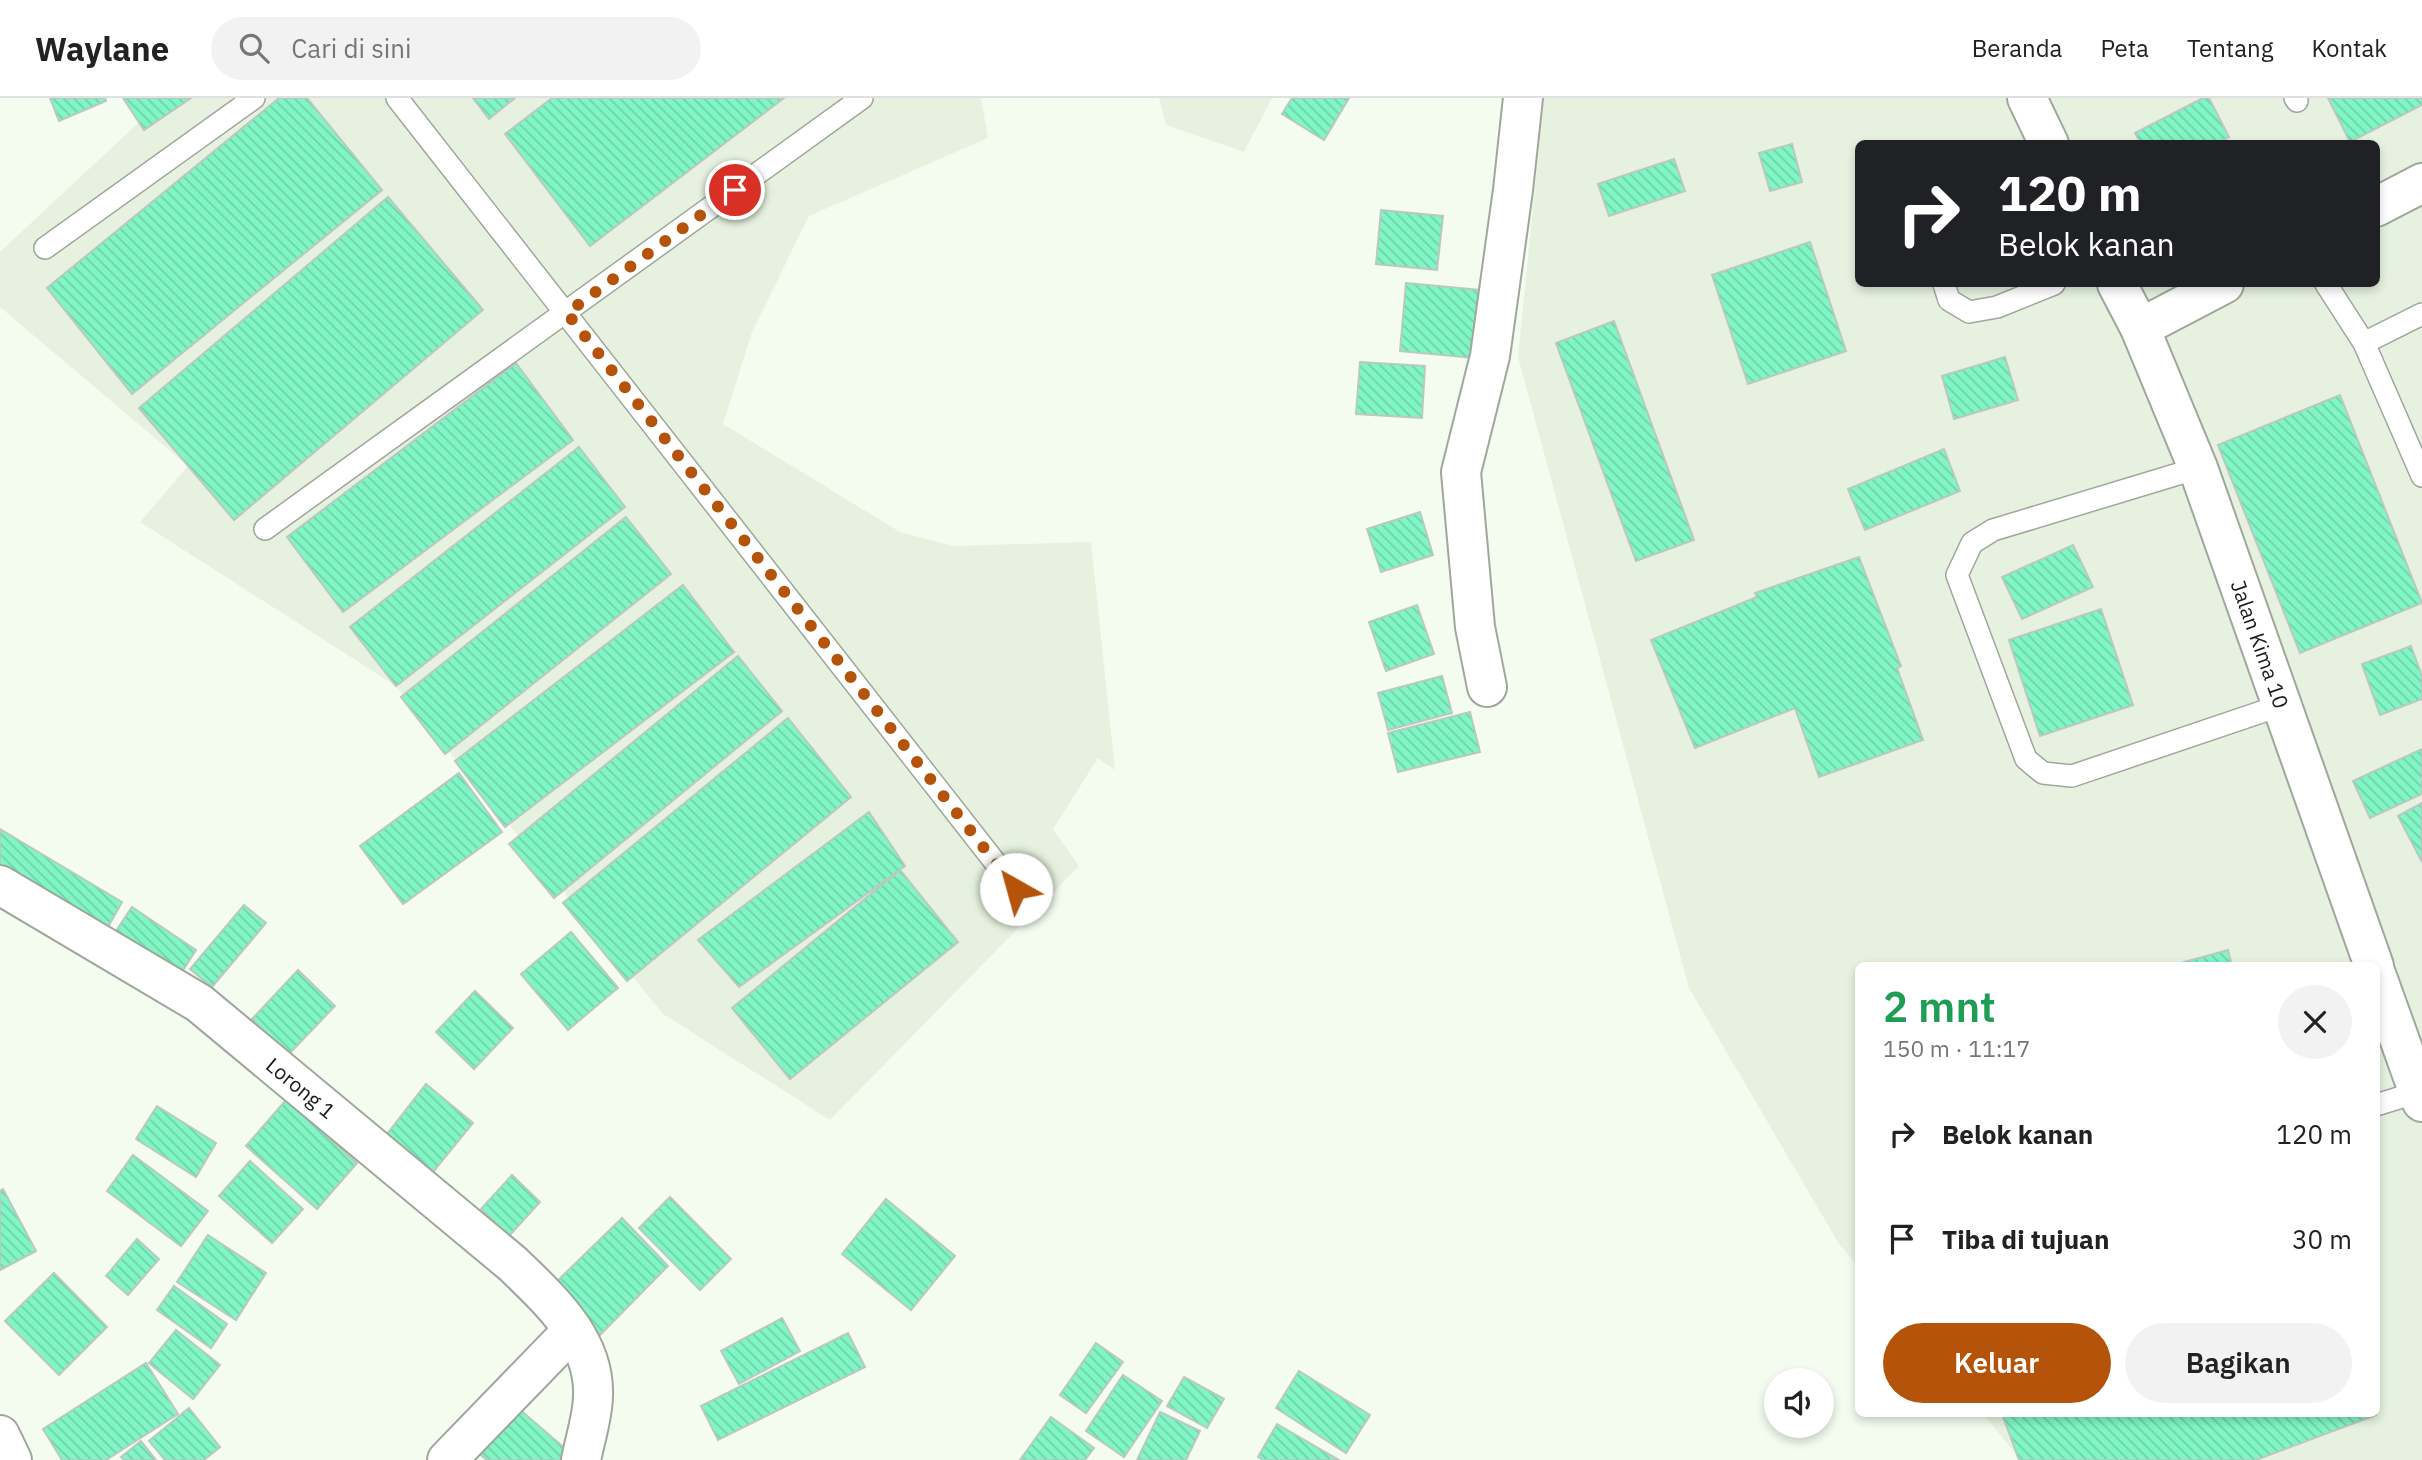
<!DOCTYPE html>
<html lang="id">
<meta charset="utf-8">
<style>
:root{--surface:#fff;--page:#f2f2f2;--text:#222;--muted:#767676;--line:#e0e0e0;--accent:#b45309}
body{margin:0;font-family:"IBM Plex Sans",sans-serif;background:var(--page);color:var(--text);height:100vh;display:flex;flex-direction:column;font-size:26px;white-space:nowrap}
*{box-sizing:border-box;margin:0}
p{font-size:23px;color:var(--muted)}
.icon{flex:none;width:38px;height:38px;fill:none;stroke:currentColor;stroke-width:2;stroke-linecap:round;stroke-linejoin:round}
.map{position:relative;flex:1;overflow:hidden}
.drawer{position:absolute;left:1855px;top:864px;width:525px;height:455px;display:flex;flex-direction:column;background:var(--surface);border-radius:10px;box-shadow:0 4px 10px #0003}
.drawer>*{flex:none}
.banner{position:absolute;left:1855px;top:42px;width:525px;height:147px;border-radius:10px;box-shadow:0 4px 10px #0003;background:#202124;color:#fff;overflow:hidden}
.buttons{position:absolute;left:1764px;top:1270px;display:grid;gap:14px}
.buttons a{display:grid;place-items:center;width:70px;height:70px;border-radius:50%;background:var(--surface);box-shadow:0 4px 10px #0003;font-size:35px}
.pin{position:absolute;display:grid;place-items:center;width:60px;height:60px;color:#fff;margin:-30px;border:4px solid #fff;border-radius:50%;box-shadow:0 2px 7px #0007}
.me{position:absolute;width:77px;margin:-38px;rotate:322deg;stroke-linejoin:round;filter:drop-shadow(0 0 5px #0008)}
.turn{display:flex;align-items:center;gap:24px;height:147px;padding:0 28px;font-size:32px}
.turn .icon{width:91px;height:91px;stroke-width:2.5}
.turn b{display:block;font-size:49px;line-height:60px}
.round{display:grid;place-items:center;flex:none;width:74px;height:74px;border-radius:37px;background:var(--page)}
.summary{display:flex;align-items:center;justify-content:space-between;height:119px;padding:0 28px}
h1{font-size:42px;font-weight:600;line-height:52px;color:#1e9e55}
.action{display:flex;gap:14px;margin-top:auto;padding:14px 28px}
.action a{flex:1;height:80px;border-radius:42px;background:var(--accent);color:#fff;font-size:28px;font-weight:600;line-height:80px;text-align:center}
.action a+a{background:var(--page);color:var(--text)}
ul{padding:0;list-style:none}
li{display:flex;align-items:center;gap:21px;height:105px;padding:0 28px}
li div{flex:1}
li b{display:block;font-size:26px}
li em{font-style:normal}
header{display:flex;align-items:center;gap:42px;box-sizing:border-box;height:98px;padding:0 35px;background:var(--surface);border-bottom:2px solid var(--line)}
header strong{font-size:33px}
nav{display:flex;gap:38px;margin-inline-start:auto;font-size:24px}
.search{width:490px;height:63px;background:var(--page);display:flex;align-items:center;gap:18px;box-sizing:border-box;padding:0 24px;border-radius:38px;color:var(--muted);font-size:26px}
.map>svg:first-child{display:block}
.built{fill:#e6f2df;fill-rule:evenodd}
.building{fill:url(#building-back-hatch);stroke:#bac8c1;stroke-width:2}
.lines{fill:none;stroke-linecap:round;stroke-linejoin:round}
.service-casing{stroke:#9fa79b;stroke-width:24}
.minor-casing{stroke:#9fa79b;stroke-width:42}
.service{stroke:#fff;stroke-width:21}
.minor{stroke:#fff;stroke-width:38}
.route{stroke:#b45309;stroke-width:12;stroke-dasharray:0 21.6}
.labels{text-anchor:middle;dominant-baseline:central;stroke-width:6;stroke-linejoin:round;paint-order:stroke}
.street-label{font-size:21px;fill:#191c18;stroke:#fff}
</style>
<header>
<strong>Waylane</strong>
<div class="search"><svg class="icon" aria-label="search" viewBox="0 0 24 24"><circle cx="10" cy="10" r="6"/><path d="M15 15l6 6"/></svg>Cari di sini</div>
<nav><a>Beranda</a><a>Peta</a><a>Tentang</a><a>Kontak</a></nav>
</header>
<div class="map">
<svg width="2422" height="1362" viewBox="0 0 2422 1362">
<defs>
<pattern id="building-back-hatch" width="6" height="6" patternUnits="userSpaceOnUse" patternTransform="scale(1.75)"><rect width="6" height="6" fill="#81f6c5"/><path d="M-1 5l2 2M0 0l6 6M5-1l2 2" fill="none" stroke="#6fd2a8"/></pattern>
</defs>
<rect width="100%" height="100%" fill="#f4fcf0"/>
<!-- built -->
<path class="built" d="M165,0h816l7,40 -179,78 -57,116 -29,92 177,108 53,14 138,-4 24,228 -17,-12 -45,71 26,37 -249,254 -167,-106 -267,-328 -256,-164 48,-56 -188,-159v-55z
M1159,0h113l-28,54 -78,-27z
M1544,0h878v1362h-401l-38,-46h393v-448h-518v300l-19,-22 -150,-256 -171,-631zM1858,46h518v140h-518z"/>
<!-- building -->
<path class="building" d="M50,0h55l1,3 -47,20z
M123,0h68l-47,32z
M279,0h28l75,92 -250,204 -85,-106z
M473,0h42l-26,21z
M552,0h232l-194,148 -85,-112z
M1292,0h57l-25,42 -42,-26z
M2203,0h6l20,39 -13,7h-75l-6,-11z
M2328,0h94v7l-72,37z
M1792,46l10,38 -32,9 -11,-38z
M1674,61l11,32 -76,25 -11,-32z
M388,99l95,113 -249,210 -95,-112z
M1381,112l62,6 -6,54 -61,-6z
M1810,144l36,109 -98,33 -36,-109z
M1406,185l74,7 -6,68 -74,-7z
M1614,223l80,219 -58,21 -80,-218z
M2005,259l13,43 -64,19 -12,-43z
M1360,264l65,4 -3,52 -66,-4z
M516,265l57,77 -230,172 -56,-75z
M2340,297l82,208 -122,50 -82,-208z
M579,349l46,60 -229,179 -46,-59z
M1944,351l16,42 -95,39 -17,-41z
M1420,414l13,43 -52,17 -14,-43z
M626,419l45,57 -226,180 -44,-57z
M2073,447l20,42 -71,32 -20,-42z
M1859,459l42,109 -4,2 26,72 -104,37 -24,-69 -100,40 -44,-108 106,-43 -2,-4z
M683,487l51,67 -229,175 -50,-66z
M1417,507l17,49 -48,17 -17,-49z
M2101,511l32,96 -93,31 -31,-96z
M2411,548l11,30v23l-42,16 -18,-51z
M738,558l44,55 -228,187 -45,-54z
M1442,578l10,37 -64,17 -10,-37z
M1470,614l10,40 -82,20 -10,-39z
M788,620l63,79 -224,184 -64,-78z
M2422,651v45l-52,24 -17,-37z
M459,675l43,59 -99,72 -43,-58z
M2422,705v59l-24,-46z
M869,714l36,54 -166,121 -41,-47z
M0,731l122,73 -18,32 -104,-62z
M900,772l58,72 -168,137 -58,-71z
M244,807l22,18 -54,64 -22,-18z
M132,809l64,43 -20,31 -64,-44z
M571,834l47,56 -50,42 -47,-56z
M2228,852l4,16h-62z
M298,872l37,36 -47,49 -36,-36z
M475,893l38,37 -39,41 -38,-37z
M426,986l47,39 -40,49 -46,-38z
M286,1002l71,63 -40,46 -71,-63z
M157,1008l59,37 -20,34 -60,-38z
M133,1057l75,56 -27,35 -74,-55z
M250,1063l53,48 -31,34 -53,-47z
M512,1077l28,27 -31,34 -28,-27z
M3,1091l33,62 -36,19v-79z
M670,1099l61,62 -31,31 -61,-62z
M886,1101l69,57 -44,54 -69,-56z
M622,1120l46,48 -68,69 -48,-49z
M208,1137l58,38 -30,47 -59,-38z
M137,1141l22,20 -31,36 -22,-19z
M54,1175l53,54 -48,48 -54,-54z
M174,1188l53,38 -16,24 -54,-38z
M782,1220l18,33 -61,33 -18,-33z
M176,1232l44,35 -27,34 -44,-36z
M848,1235l17,34 -147,73 -17,-34z
M1096,1245l27,19 -37,51 -26,-18z
M146,1265l32,51 -72,46h-44l-19,-31z
M1299,1273l71,44 -24,38 -70,-45z
M1123,1277l39,26 -38,56 -38,-26z
M1184,1279l40,22 -17,29 -40,-22z
M510,1303l58,50 -8,9h-73l-16,-13z
M189,1310l31,39 -16,13h-39l-16,-19z
M1160,1314l40,19 -14,29h-49z
M2002,1316h374v1l-120,45h-237z
M1051,1319l43,31 -9,12h-65z
M1277,1326l62,36h-76l-5,-3z
M141,1343l15,19h-32l-3,-3z"/>
<g class="lines">
<defs>
<path id="service" d="M397,0l619,791
M2295,0l2,3
M45,150l209,-150
M1944,186l5,16 20,12 28,-5 57,-23
M2326,186l38,59 58,-29
M2364,245l58,133
M2198,370l-205,62 -21,13 -15,32 69,184 17,14 29,3 210,-71
M265,431l597,-431
M2376,1007l42,-13"/>
<g id="minor">
<path d="M2027,0l22,46"/>
<path d="M2376,109l46,-24"/>
<path id="s1" d="M2117,186l23,44 58,140 176,498"/>
<path d="M2140,230l84,-44"/>
<path d="M1487,589l-12,-60 -14,-155 29,-116 23,-166 10,-92"/>
<path id="s2" d="M0,787l199,118 314,261c37,36 82,76 80,131 0,21 -8,44 -12,65"/>
<path d="M2376,876l46,128"/>
<path d="M0,1337l12,25"/>
<path d="M447,1362l126,-130"/>
</g>
</defs>
<!-- service casing -->
<use href="#service" class="service-casing"/>
<!-- minor casing -->
<use href="#minor" class="minor-casing"/>
<!-- service -->
<use href="#service" class="service"/>
<!-- minor -->
<use href="#minor" class="minor"/>
</g>
<g class="lines">
<!-- route -->
<path class="route" d="M735,92l-168,123 449,576"/>
</g>
<g class="labels">
<!-- street labels -->
<g class="street-label">
<text stroke="none"><textPath href="#s1" startOffset="388">Jalan Kima 10</textPath></text>
<text stroke="none"><textPath href="#s2" startOffset="364">Lorong 1</textPath></text>
</g>
</g>
</svg>
<div class="buttons">
<a><svg class="icon" aria-label="sound" viewBox="0 0 24 24"><path d="M4 9h4l5-4v14l-5-4H4zM17 9q2 3 0 6"/></svg></a>
</div>
<div class="pin" style="left:735px;top:92px;background:#d93025"><svg class="icon" aria-label="arrive" viewBox="0 0 24 24"><path d="M6 21V4h12l-3 4 3 4H6"/></svg></div>
<svg class="me" style="left:1016px;top:791px" viewBox="-20 -20 40 40"><circle r="19" fill="#fff"/><path d="M0-13L10 11 0 6-10 11z" fill="#b45309"/></svg>
<div class="banner">
<div class="turn"><svg class="icon" aria-label="right" viewBox="0 0 24 24"><path d="M7 20v-9h11M14 6l5 5-5 5"/></svg><div><b>120 m</b>Belok kanan</div></div>
</div>
<section class="drawer">
<div class="summary"><div><h1>2 mnt</h1><p>150 m · 11:17</p></div><a class="round"><svg class="icon" aria-label="close" viewBox="0 0 24 24"><path d="M6 6l12 12M18 6L6 18"/></svg></a></div>
<ul>
<li><svg class="icon" aria-label="right" viewBox="0 0 24 24"><path d="M7 20v-9h11M14 6l5 5-5 5"/></svg><div><b>Belok kanan</b></div><em>120 m</em></li>
<li><svg class="icon" aria-label="arrive" viewBox="0 0 24 24"><path d="M6 21V4h12l-3 4 3 4H6"/></svg><div><b>Tiba di tujuan</b></div><em>30 m</em></li>
</ul>
<div class="action"><a>Keluar</a><a>Bagikan</a></div>
</section>
</div>
